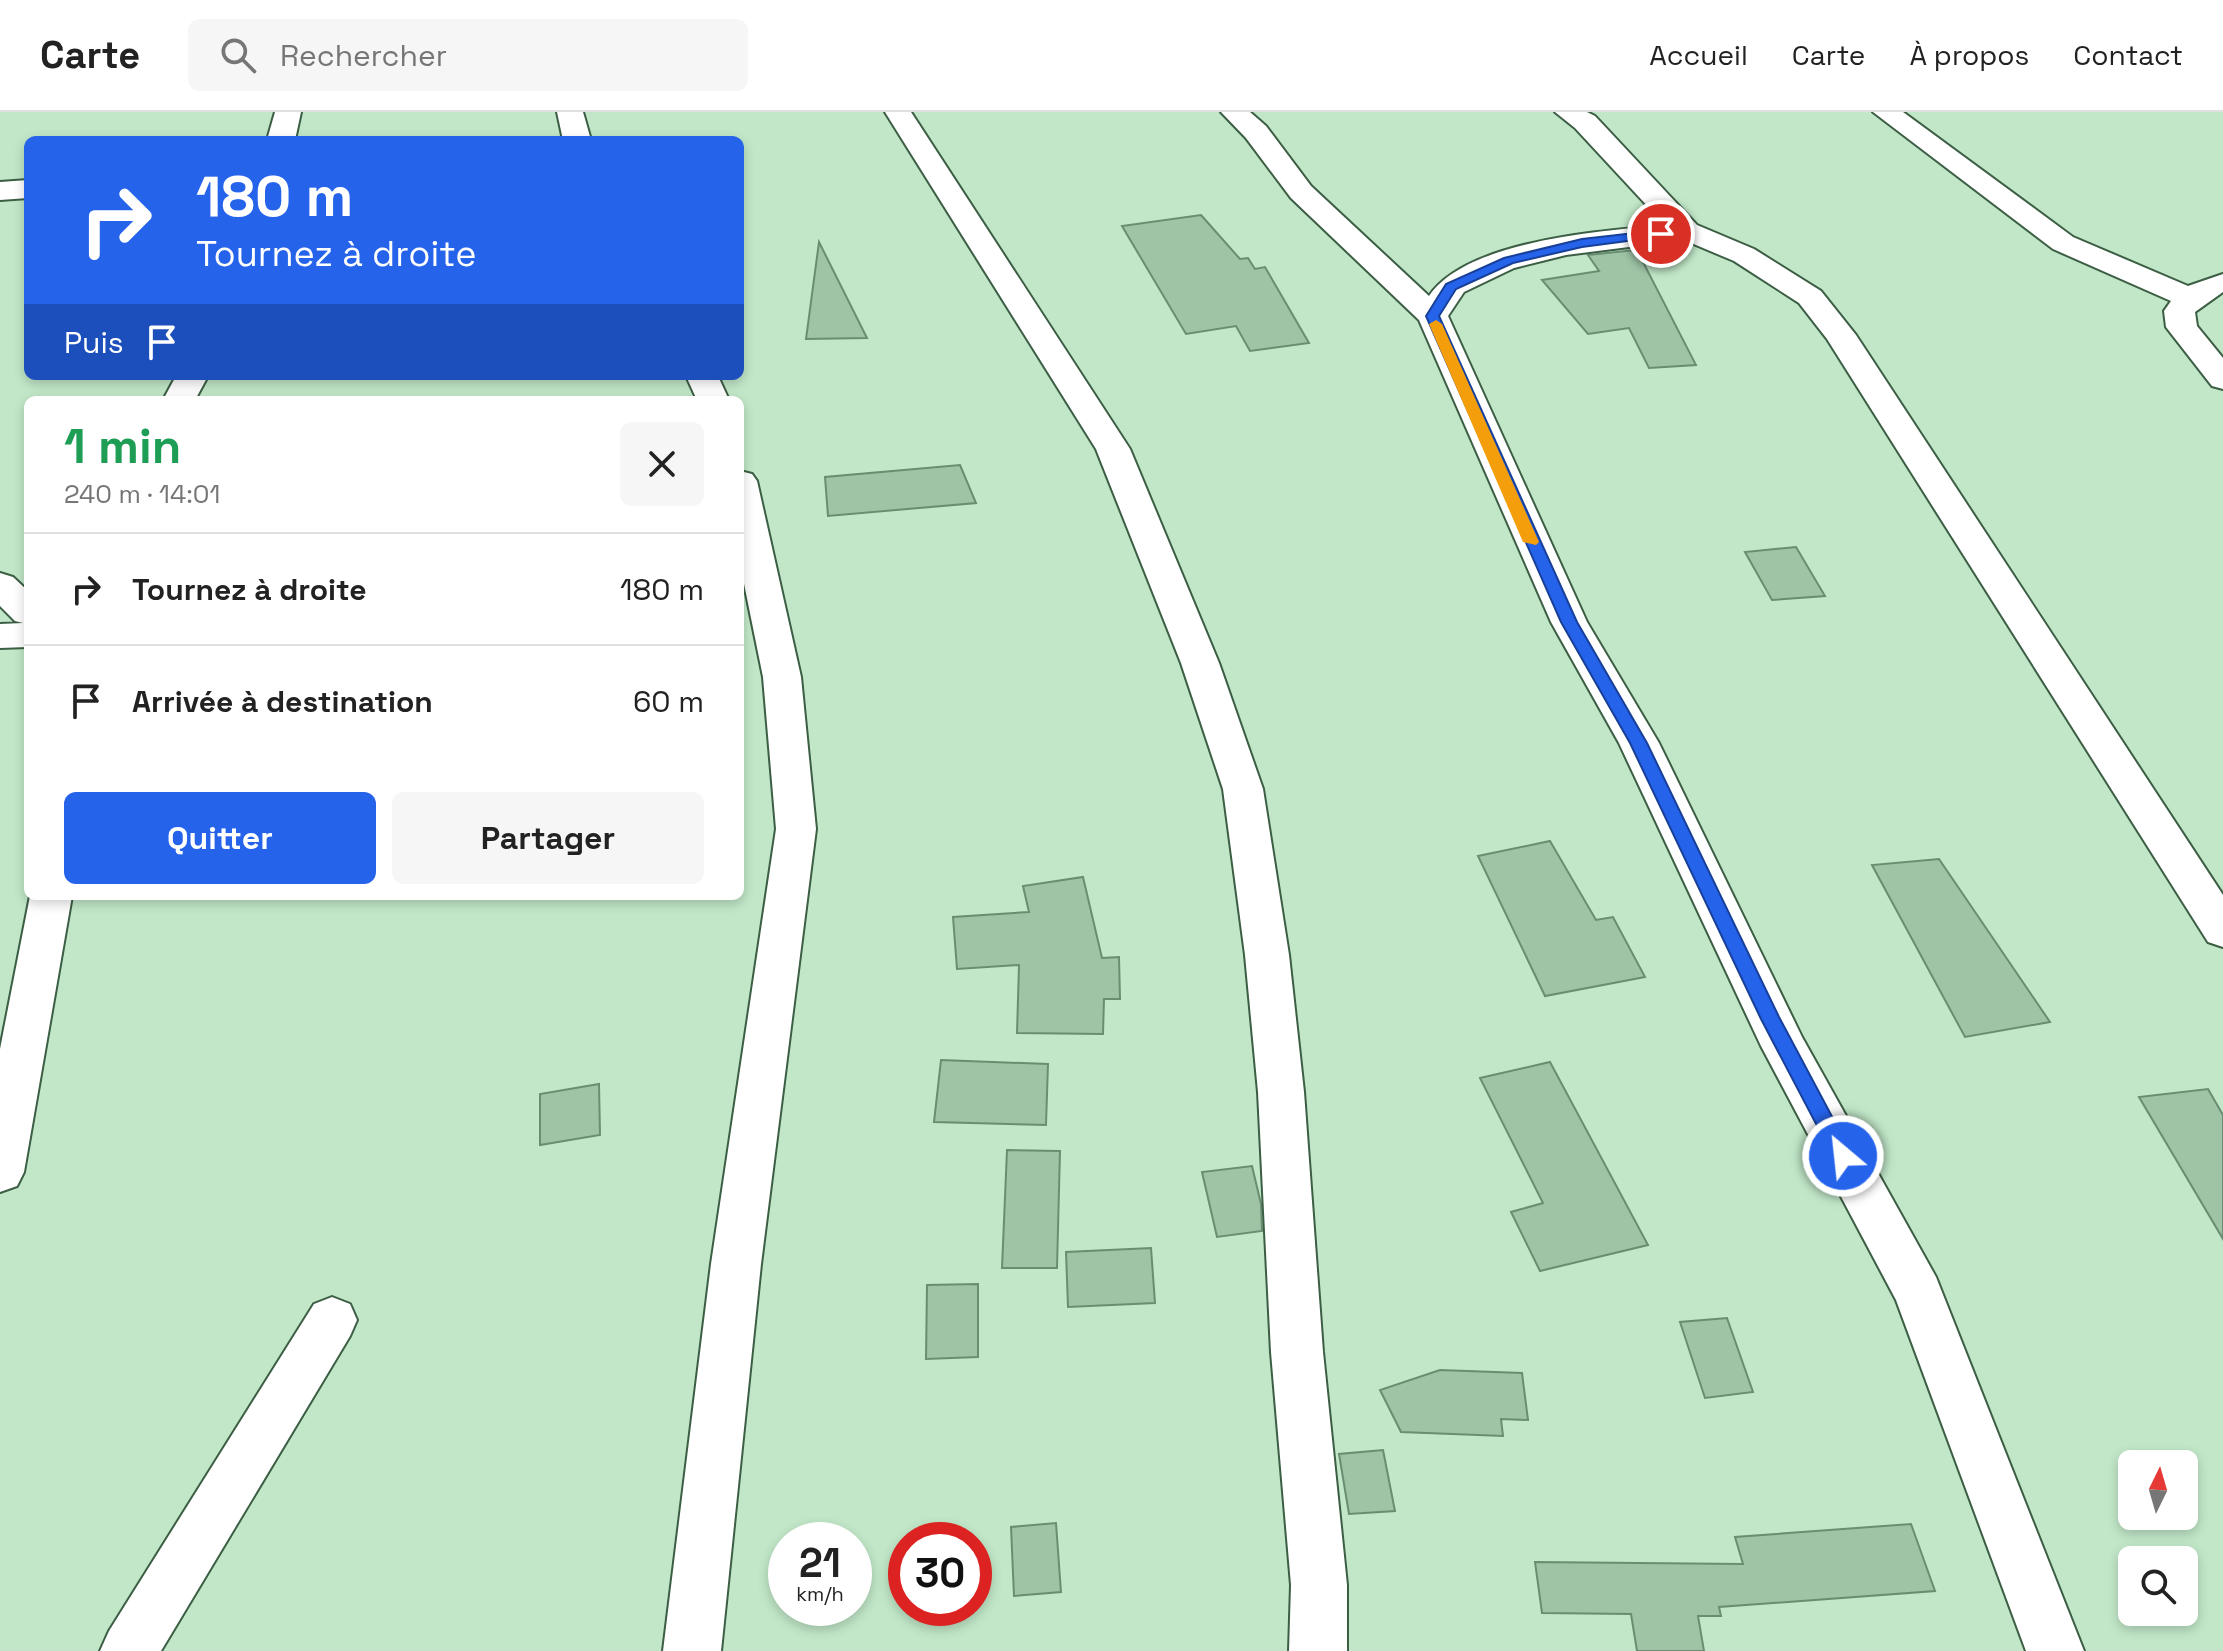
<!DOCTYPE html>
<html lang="fr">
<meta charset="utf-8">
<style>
:root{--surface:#fff;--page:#f6f6f6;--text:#222;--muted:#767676;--line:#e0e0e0;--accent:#2563eb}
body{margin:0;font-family:"Space Grotesk",sans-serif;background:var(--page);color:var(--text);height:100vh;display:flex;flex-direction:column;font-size:30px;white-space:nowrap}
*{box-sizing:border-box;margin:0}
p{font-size:26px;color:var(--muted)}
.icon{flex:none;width:44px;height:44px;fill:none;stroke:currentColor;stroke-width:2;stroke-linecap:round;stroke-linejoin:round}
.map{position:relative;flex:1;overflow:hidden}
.sheet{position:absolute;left:24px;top:284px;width:720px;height:504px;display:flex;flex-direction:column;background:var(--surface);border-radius:12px;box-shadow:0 4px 12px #0003}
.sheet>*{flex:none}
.top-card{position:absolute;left:24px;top:24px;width:720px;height:244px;border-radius:12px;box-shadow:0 4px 12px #0003;background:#2563eb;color:#fff;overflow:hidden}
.needle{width:52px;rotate:5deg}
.buttons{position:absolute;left:2118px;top:1338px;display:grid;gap:16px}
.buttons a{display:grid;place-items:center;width:80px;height:80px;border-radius:12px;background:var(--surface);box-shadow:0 4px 12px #0003;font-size:40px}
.speed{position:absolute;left:768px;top:1410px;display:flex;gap:16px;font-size:40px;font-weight:700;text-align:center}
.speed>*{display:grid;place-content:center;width:104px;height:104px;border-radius:50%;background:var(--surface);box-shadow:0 4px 12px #0003;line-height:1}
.speed small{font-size:20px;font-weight:400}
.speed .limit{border:12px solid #d22;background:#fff;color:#111}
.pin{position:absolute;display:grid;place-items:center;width:68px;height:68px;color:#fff;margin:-34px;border:4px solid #fff;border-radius:50%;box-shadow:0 2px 8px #0007}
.me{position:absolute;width:88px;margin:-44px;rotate:332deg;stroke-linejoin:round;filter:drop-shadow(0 0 6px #0008)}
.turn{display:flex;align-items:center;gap:28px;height:168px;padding:0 40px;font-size:36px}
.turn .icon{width:104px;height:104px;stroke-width:2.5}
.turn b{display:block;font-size:56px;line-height:68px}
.then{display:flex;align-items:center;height:76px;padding:0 40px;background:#0003;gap:16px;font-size:30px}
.round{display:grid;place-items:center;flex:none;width:84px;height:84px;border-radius:12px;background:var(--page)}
.headline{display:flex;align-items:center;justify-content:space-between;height:136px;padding:0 40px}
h1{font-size:48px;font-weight:700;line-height:60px;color:#1e9e55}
.primary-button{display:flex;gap:16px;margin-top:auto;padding:16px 40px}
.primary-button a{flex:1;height:92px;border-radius:12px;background:var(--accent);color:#fff;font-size:32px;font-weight:700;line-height:92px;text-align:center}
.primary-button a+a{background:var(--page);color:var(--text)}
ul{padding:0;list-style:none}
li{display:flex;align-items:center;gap:24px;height:112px;padding:0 40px;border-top:2px solid var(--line)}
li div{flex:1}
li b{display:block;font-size:30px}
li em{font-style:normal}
header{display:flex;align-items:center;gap:48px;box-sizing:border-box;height:112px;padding:0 40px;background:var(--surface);border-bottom:2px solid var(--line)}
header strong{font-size:38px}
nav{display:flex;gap:44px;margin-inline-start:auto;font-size:28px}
.search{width:560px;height:72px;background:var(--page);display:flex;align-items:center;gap:20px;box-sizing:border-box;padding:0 28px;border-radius:12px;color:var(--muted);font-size:30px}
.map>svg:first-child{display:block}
.building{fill:#9ec3a5;stroke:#698d71;stroke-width:2}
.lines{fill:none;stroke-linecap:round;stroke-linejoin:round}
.minor-casing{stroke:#3c5e44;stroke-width:4}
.minor{fill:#fff;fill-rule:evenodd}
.route{fill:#2563eb;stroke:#184099;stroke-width:2}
.slow{fill:#f59e0b}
</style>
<header>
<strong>Carte</strong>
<div class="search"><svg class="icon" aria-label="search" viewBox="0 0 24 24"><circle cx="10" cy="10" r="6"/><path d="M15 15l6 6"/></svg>Rechercher</div>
<nav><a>Accueil</a><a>Carte</a><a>À propos</a><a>Contact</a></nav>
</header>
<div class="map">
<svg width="2223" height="1539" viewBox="0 0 2223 1539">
<rect width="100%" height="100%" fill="#c1e7c8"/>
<!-- building -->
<path class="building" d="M1201,103l39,44 8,-1 7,11 10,-2 44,76 -59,8 -14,-25 -50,8 -64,-108z
M819,130l48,96 -61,1z
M1635,138l7,10 54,105 -47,3 -20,-40 -41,6 -46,-54 57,-9 -11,-16z
M960,353l16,38 -148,13 -3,-39z
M1796,435l29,49 -53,4 -27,-48z
M1550,729l46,79 17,-3 32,60 -100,19 -67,-140z
M1939,747l111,163 -85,15 -93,-172z
M1083,765l19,81 17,-1 1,42h-16l-1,35 -86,-1 2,-68 -62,4 -4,-52 76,-5 -6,-26z
M941,948l107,4 -2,61 -112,-3z
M1550,950l98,183 -108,26 -29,-59 32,-9 -63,-125z
M599,972l1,51 -60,10v-51z
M2208,977l15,26v124l-84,-142z
M1007,1038l53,1 -3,117h-55z
M1252,1054l9,38 1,27 -45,6 -15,-65z
M1151,1136l4,55 -87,4 -2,-55z
M978,1172v73l-52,2 1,-74z
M1727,1206l26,74 -48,6 -25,-76z
M1440,1258l82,3 6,47 -27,-1 2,17 -102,-4 -21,-42z
M1383,1338l12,61 -46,3 -10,-60z
M1056,1411l5,69 -47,4 -3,-69z
M1911,1412l24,67 -216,16 2,9h-23l6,35h-67l-6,-37 -89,-1 -7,-51 208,2 -8,-27z"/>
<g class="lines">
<defs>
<path id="minor" d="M275,0h26l-6,28h-28z
M557,0h26l8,28h-28z
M885,0h26l219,337 89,214 44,126 26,166 15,137 19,260 24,233v66h-58l2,-66 -20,-233 -13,-260 -13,-137 -22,-166 -42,-126 -85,-214z
M1221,0h29l16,14 45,60 118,110c38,-56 173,-65 236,-71l-90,-97 -20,-16h32l8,4 102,109 57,24 67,42 35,44 367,560v52l-15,-5 -381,-603 -28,-36 -65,-42 -50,-21 -118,15 -52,13 -50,24 -16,24 139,306 72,121 143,294 134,240 148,374h-58l-130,-351 -135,-254 -142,-303 -68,-121 -132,-302 -128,-122 -45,-60z
M1873,0h30l170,125 115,49 35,-12v18l-28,20 2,14 26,32v31l-11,-3 -46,-59 -2,-16 7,-10 -118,-52z
M28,68v18l-28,2v-18z
M176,264h32l-13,24h-32z
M686,264h32l11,24h-32z
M740,359l12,3 5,7 44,196 15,152 -55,435 -40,387h-58l48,-387 65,-435 -13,-152 -23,-113z
M0,461l13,4 15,14v56l-28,1v-24l23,-1 -8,-2 -15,-15z
M30,784h42l-48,276 -7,14 -17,6v-143z
M332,1185l18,7 7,16 -7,16 -189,315h-61l9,-20 205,-327z"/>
</defs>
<!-- minor casing -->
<use href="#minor" class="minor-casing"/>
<!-- minor -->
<use href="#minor" class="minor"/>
</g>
<!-- route -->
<path class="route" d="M1661,118l6,4 -2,2 -83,11 -69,16 -57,26 -17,27 138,306 70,121 132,274 74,139 -10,8 -7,-2 -75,-143 -131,-276 -69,-121 -135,-306 20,-32 58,-26 78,-19z"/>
<!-- slow -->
<path class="slow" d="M1436,208l6,4 97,218 -3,3 -13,-3 -94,-218z"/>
</svg>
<div class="buttons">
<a><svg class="needle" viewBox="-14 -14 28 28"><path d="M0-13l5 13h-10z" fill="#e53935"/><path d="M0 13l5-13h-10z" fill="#767676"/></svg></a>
<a><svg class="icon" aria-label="search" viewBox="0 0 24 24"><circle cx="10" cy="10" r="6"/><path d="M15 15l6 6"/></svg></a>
</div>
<div class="speed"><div>21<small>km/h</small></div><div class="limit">30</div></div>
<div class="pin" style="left:1661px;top:122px;background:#d93025"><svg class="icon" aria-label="arrive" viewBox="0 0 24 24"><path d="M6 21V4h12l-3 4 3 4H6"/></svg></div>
<svg class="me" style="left:1843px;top:1044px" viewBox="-20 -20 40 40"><circle r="17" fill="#2563eb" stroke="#fff" stroke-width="3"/><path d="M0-11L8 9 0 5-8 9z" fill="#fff"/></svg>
<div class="top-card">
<div class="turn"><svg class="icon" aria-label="right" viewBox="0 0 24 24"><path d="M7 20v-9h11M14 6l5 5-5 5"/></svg><div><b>180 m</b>Tournez à droite</div></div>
<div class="then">Puis<svg class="icon" aria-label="arrive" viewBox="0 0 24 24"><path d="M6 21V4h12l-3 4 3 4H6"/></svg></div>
</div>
<section class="sheet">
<div class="headline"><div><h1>1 min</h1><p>240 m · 14:01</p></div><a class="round"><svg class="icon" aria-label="close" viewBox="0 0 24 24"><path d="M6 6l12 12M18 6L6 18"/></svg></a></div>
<ul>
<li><svg class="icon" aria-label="right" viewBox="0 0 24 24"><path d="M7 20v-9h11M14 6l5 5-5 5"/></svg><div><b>Tournez à droite</b></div><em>180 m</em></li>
<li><svg class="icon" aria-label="arrive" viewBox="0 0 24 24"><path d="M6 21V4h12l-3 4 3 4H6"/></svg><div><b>Arrivée à destination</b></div><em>60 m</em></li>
</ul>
<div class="primary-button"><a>Quitter</a><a>Partager</a></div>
</section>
</div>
